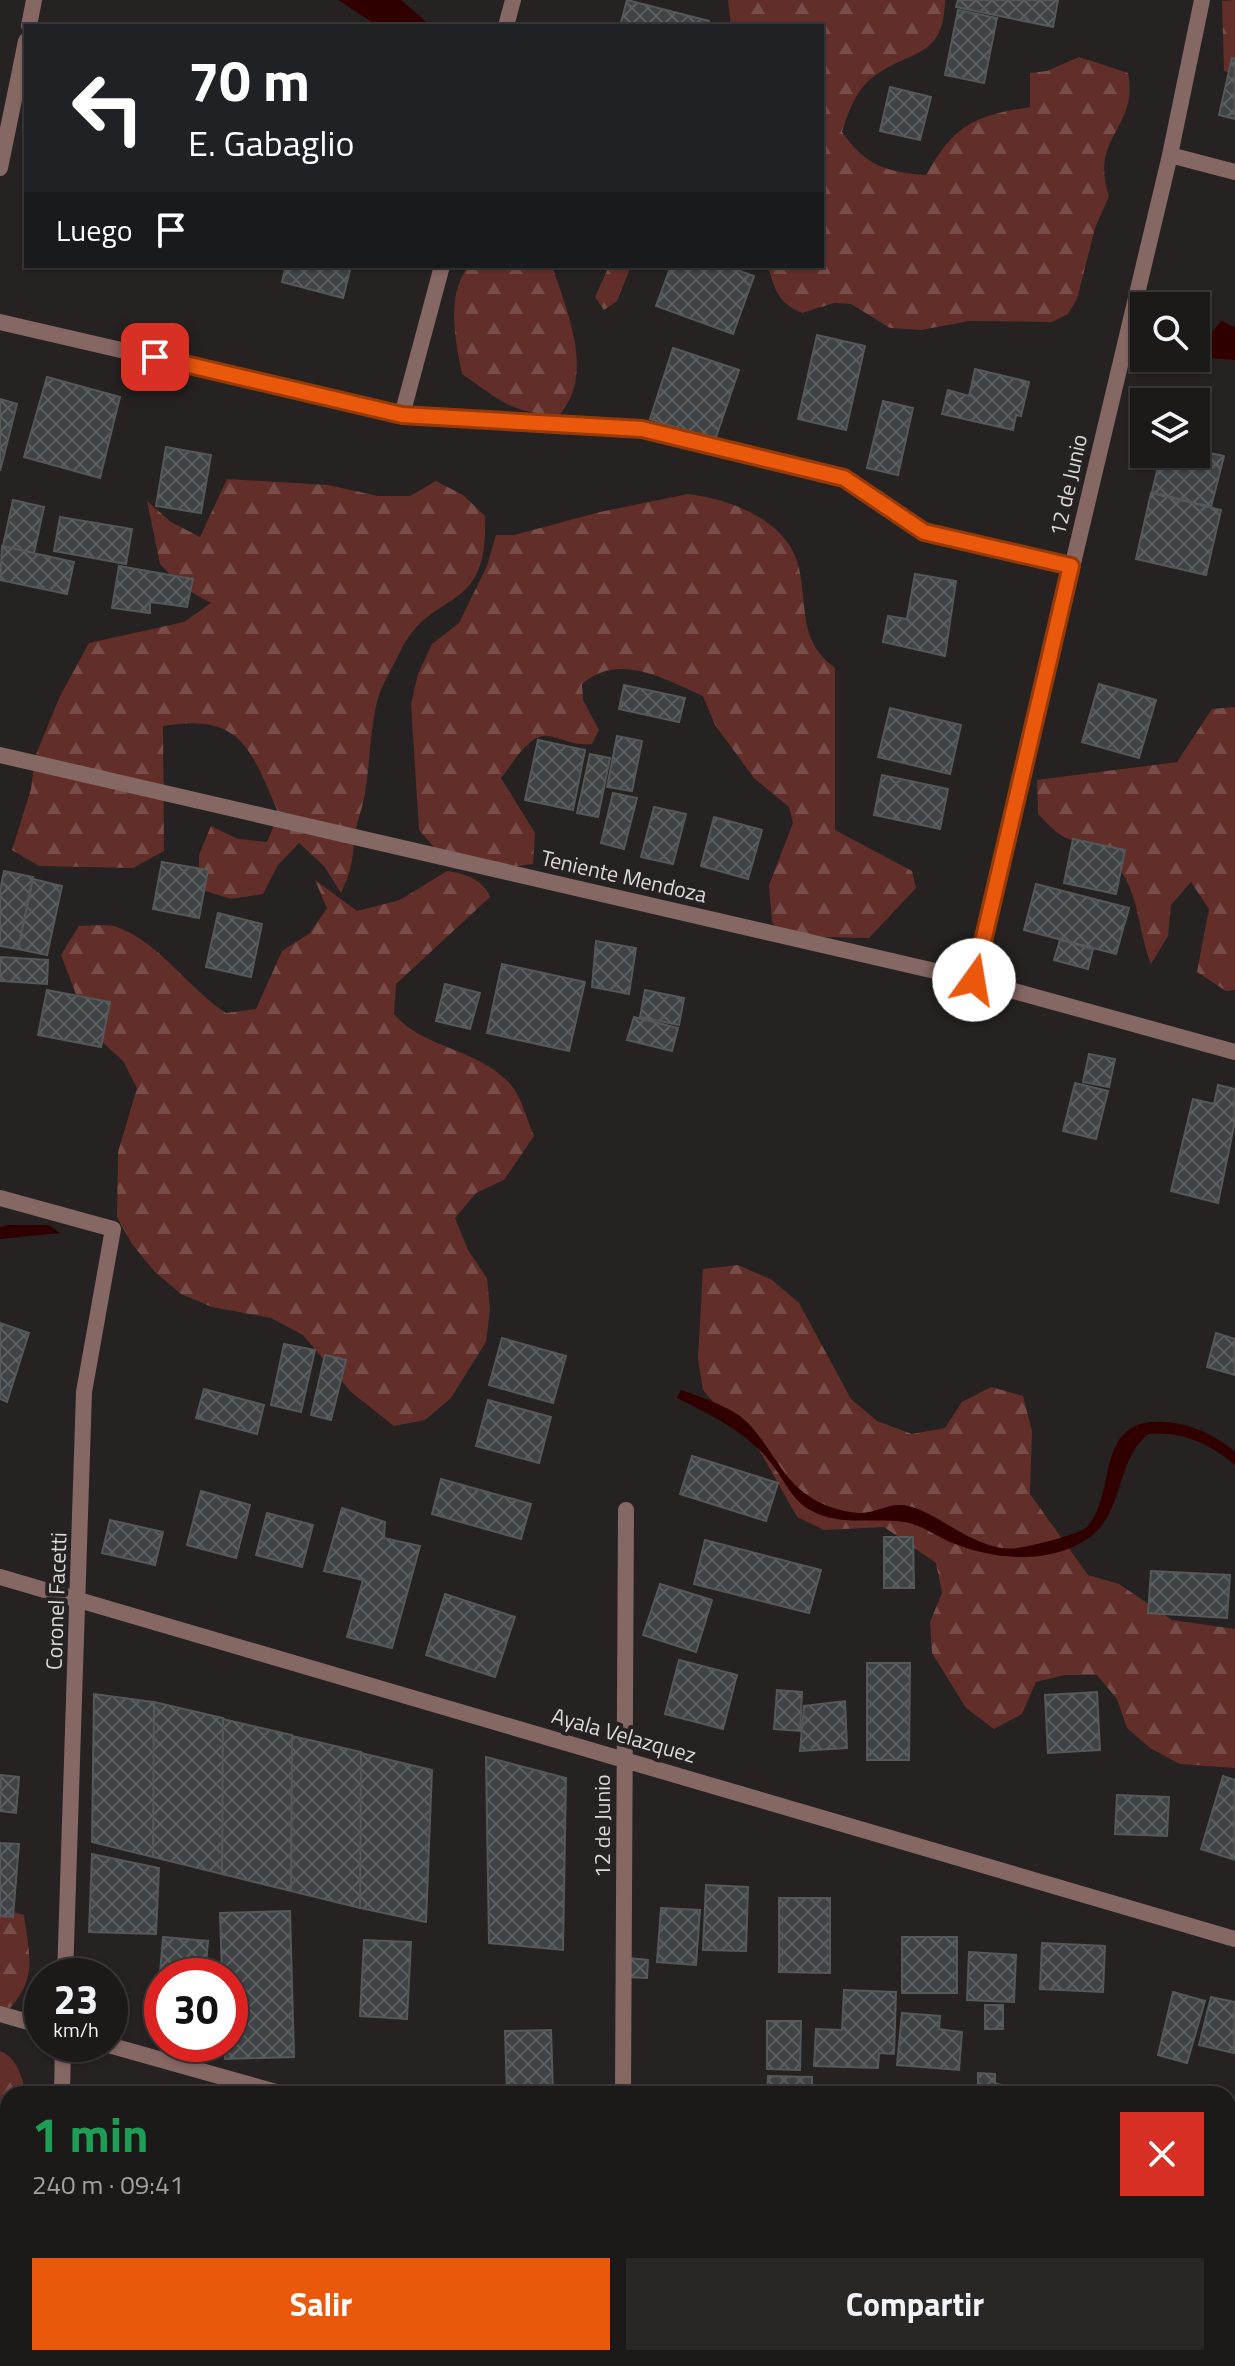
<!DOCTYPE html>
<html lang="es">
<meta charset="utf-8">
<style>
:root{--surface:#1c1a19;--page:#292726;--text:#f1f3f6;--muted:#a0a1a2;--line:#3a3838;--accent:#ea580c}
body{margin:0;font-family:"Titillium Web",sans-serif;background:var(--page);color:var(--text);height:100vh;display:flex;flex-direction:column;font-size:30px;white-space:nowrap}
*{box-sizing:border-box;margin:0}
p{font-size:26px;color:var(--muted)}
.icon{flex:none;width:44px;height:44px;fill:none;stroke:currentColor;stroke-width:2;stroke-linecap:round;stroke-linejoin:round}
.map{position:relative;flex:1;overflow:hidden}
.details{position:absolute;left:0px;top:2086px;width:1236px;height:280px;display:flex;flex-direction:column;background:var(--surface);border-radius:24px 24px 0 0;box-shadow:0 2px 6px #0004,0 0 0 2px var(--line)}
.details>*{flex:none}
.top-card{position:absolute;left:24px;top:24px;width:800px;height:244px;border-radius:0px;box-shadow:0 2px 6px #0004,0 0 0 2px var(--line);background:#202124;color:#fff;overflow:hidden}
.fabs{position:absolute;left:1130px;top:292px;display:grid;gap:16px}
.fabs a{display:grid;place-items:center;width:80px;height:80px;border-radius:0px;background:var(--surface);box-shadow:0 2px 6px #0004,0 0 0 2px var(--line);font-size:40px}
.speed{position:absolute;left:24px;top:1958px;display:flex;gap:16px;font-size:40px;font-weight:700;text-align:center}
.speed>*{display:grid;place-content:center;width:104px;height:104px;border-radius:50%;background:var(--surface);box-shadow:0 2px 6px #0004,0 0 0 2px var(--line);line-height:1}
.speed small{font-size:20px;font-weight:400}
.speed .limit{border:12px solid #d22;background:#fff;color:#111}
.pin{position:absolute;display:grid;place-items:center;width:68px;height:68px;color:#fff;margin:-34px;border-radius:16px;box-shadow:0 4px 12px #0006}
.me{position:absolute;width:88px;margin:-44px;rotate:13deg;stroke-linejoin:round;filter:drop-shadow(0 0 6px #0008)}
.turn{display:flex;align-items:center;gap:28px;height:168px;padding:0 32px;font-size:36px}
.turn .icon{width:104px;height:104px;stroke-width:2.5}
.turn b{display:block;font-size:56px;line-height:68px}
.then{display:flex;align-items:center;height:76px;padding:0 32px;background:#0003;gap:16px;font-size:30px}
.round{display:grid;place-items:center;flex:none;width:84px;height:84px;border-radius:0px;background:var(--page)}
.summary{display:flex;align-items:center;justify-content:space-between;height:136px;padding:0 32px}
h1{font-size:48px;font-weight:700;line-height:60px;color:#1e9e55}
.primary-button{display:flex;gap:16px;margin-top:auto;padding:16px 32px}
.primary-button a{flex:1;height:92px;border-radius:0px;background:var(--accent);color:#fff;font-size:32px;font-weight:700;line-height:92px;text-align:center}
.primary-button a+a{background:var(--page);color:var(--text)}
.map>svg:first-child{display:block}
.forest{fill:url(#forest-firs)}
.water{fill:#300000}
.building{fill:url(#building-cross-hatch);stroke:#545859;stroke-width:2}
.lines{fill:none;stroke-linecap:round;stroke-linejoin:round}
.service{stroke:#856764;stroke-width:16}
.minor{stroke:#856764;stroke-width:16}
.route-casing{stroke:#983908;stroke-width:20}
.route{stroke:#ea580c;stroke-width:14}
.labels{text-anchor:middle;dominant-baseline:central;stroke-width:8;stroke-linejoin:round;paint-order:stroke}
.street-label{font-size:22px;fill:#dbd9d9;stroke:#252221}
</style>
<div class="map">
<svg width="1235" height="2366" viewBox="0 0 1235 2366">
<defs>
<pattern id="forest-firs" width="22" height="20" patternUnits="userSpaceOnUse" patternTransform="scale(2)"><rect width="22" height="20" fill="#622e2a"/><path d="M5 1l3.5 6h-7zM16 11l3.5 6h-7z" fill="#784c48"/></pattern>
<pattern id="building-cross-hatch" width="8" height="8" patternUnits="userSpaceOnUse" patternTransform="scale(2)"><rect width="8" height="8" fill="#404345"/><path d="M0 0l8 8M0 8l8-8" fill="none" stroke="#5b5e5f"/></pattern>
</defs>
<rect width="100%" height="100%" fill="#252221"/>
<!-- forest -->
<path class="forest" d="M728,0h217c-1,60 -35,49 -72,77 -18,14 -24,34 -31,55 24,34 44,40 84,43 29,-51 48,-59 104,-68v-34l17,-2 32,-14 49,16c11,56 -39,63 -19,123l-14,32 -18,71 -9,15 -16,8 -83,-1 -48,9 -31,-2 -39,-24 -17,-1 -32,10c-24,-10 -27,-23 -34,-47h54v-240h-91z
M1235,0v78l-11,-8 -2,-69z
M468,266h84c15,45 43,108 8,148 -48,1 -60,-14 -98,-40 -7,-36 -16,-76 6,-108z
M609,266h22l-14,35 -13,9 -9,-13z
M227,479l101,6 50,11h32l26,-15 27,14 22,21c4,102 -53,70 -85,136 -7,15 -19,33 -23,50 -7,29 -7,61 -12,91 -2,14 -8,27 -10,41 -3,27 -2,33 -14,59l-17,-27 -25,-23 -21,22 -15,29 -32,5 -32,-10v-34l12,-29 27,13 29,3 12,-28c-28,-63 -36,-102 -116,-88l1,125 -31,17 -94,-2 -27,-16 19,-61 4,-32 25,-61 29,-53 95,-21 27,-19 -29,-16 -22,-23 -13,-63 24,21 29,15z
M688,494c43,5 101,27 111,74 9,42 -1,72 36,100v162l77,41 4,17 -47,50 -87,-2 -10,-14 -3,-37 24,-62 -4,-16 -35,-29 -39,-53 -12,-29c-39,-17 -84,-44 -121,-12l1,16 16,30 -7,14c-18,2 -27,-5 -44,-8 -19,-3 -36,29 -47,42l34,55 -2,31 -31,4 -63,-15 -20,-23 -8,-126 7,-30 14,-30 27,-21 28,-57 9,-31h18l86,-23z
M1235,707v283l-9,1 -29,-19 12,-63 -18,-27 -20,23 -3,31 -17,28c-16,-43 -11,-89 -54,-116 -10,-6 -25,-6 -35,-12 -9,-6 -17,-15 -24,-22l-1,-34 140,-18 35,-53z
M447,871c17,2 37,9 43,26l-94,87 -2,30c29,35 87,35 117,71 11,13 16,36 23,51l-30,44 -28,13 -21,25 13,32 19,28 3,32 -4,32 -35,56 -26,22 -31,6 -43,-34 -48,-57 -32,-17 -59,-11 -31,-13 -26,-22 -23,-28 -15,-27 1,-65 19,-64 -14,-27 -23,-21 -16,-25 -23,-60 18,-29c11,0 28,-2 38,1 42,15 72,62 109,86l30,-4 26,-58 28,-18 17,-25 -12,-28 42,31 43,-11z
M738,1265l34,15 27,23 52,96 26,22 35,13 33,-6 17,-26 29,-15 32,9 9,35 -2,63 58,81 31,9 53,36 63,9v139l-55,-4 -30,-16 -23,-20 -10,-29 -20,-24h-32l-29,7 -14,32 -28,15 -28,-21 -34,-55 -2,-31 12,-29 -6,-30 -52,-36 -60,3 -27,-13 -45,-80 -26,-20 -23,-27 -5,-31 5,-90z
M0,1909l24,6c5,39 14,62 -14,93l-10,-2z
M0,2051c18,7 21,26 27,43h-19v131l-8,7z"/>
<!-- water -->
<path class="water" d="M338,0h63l30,26h-53z
M1221,321l14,6v33l-25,-2v-23z
M9,1225h40l11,8 -60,6v-12z
M681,1390c18,6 40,14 56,24 27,18 40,58 66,78 15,12 37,20 56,21 23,0 32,-15 59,-4 30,12 64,44 100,39 13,-2 60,-13 69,-21 31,-33 6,-110 77,-105 25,1 52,13 71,30v13c-26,-22 -53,-34 -87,-31 -33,28 -24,78 -58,103 -41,29 -96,23 -140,5 -15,-7 -29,-17 -45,-20 -33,-5 -65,5 -95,-12 -19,-11 -26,-31 -39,-47 -24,-31 -60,-48 -94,-65z"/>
<!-- building -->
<path class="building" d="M627,0l82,21 -2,5h-87z
M958,0h100l-5,27 -97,-20z
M958,10l39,8 -13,65 -39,-8z
M1232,58l3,1v60l-16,-4z
M890,87l41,10 -11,43 -40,-9z
M286,266h65l-8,32 -61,-16z
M671,266h55l28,10 -21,58 -77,-28z
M817,335l48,11 -19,84 -48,-11z
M673,348l66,22 -24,70 -65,-21z
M975,369l54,13 -8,34 -5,-1 -3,15 -71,-16 6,-24 21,6z
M47,377l73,20 -20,81 -76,-21z
M0,399l17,5 -17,67z
M883,401l30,7 -15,67 -31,-7z
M166,447l45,8 -10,58 -45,-7z
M1196,450l28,6 -13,51 -59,-15 9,-38h35z
M1151,493l70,17 -15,65 -70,-16z
M13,500l31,7 -10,46 -31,-7z
M60,517l72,12 -6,35 -72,-13z
M2,546l72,16 -7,32 -67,-14z
M119,566l74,13 -6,28 -37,-5v11l-38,-5z
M915,574l41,7 -11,75 -62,-14 5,-26 19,3z
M1099,684l57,16 -17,58 -57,-16z
M624,685l61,13 -6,24 -60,-13z
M890,708l71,17 -11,49 -72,-17z
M617,736l25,5 -10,50 -25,-4z
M538,740l47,10 -12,60 -48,-10z
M590,754l20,4 -12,59 -21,-4z
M882,775l66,14 -8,40 -66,-14z
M613,793l24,5 -13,51 -23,-6z
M654,807l32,7 -13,50 -32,-7z
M714,817l48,13 -14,49 -47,-13z
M1073,839l52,11 -9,44 -52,-11z
M162,862l46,8 -9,48 -46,-9z
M4,871l29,6 -15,72 -18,-3v-55z
M33,879l29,7 -15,69 -29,-6z
M1036,884l93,24 -13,46 -92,-24z
M218,913l44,11 -11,53 -45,-10z
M1060,940l33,9 -5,20 -34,-9z
M596,941l40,7 -7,46 -37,-7z
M0,957l48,3 -1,24 -47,-3z
M502,964l83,18 -16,69 -82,-18z
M445,984l35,9 -10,36 -34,-8z
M47,990l63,12 -9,45 -63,-12z
M645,990l39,8 -5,27 -39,-8z
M634,1017l44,11 -6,23 -45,-11z
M1089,1054l26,5 -6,28 -26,-5z
M1075,1083l33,8 -12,48 -33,-8z
M1218,1085l17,4v32l-17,82 -47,-12 22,-92 21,5z
M0,1323l29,10 -22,69 -7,-3z
M1216,1333l19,6v36l-28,-8z
M502,1338l64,18 -13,47 -64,-18z
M284,1344l31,6 -14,62 -30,-7z
M325,1355l21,5 -15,60 -20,-5z
M204,1389l60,16 -7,29 -61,-16z
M488,1400l63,17 -12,46 -63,-17z
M692,1456l86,27 -12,38 -86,-27z
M441,1479l90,25 -10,35 -89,-25z
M201,1491l49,14 -14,53 -49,-13z
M342,1508l43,14 -1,16 36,8 -28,102 -45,-11 16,-57 -39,-9z
M267,1513l46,12 -11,42 -46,-12z
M110,1520l53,12 -8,33 -53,-12z
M884,1537h29l1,51h-30z
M705,1540l116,30 -12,43 -115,-29z
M1151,1571l79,4 -3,43 -79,-5z
M660,1584l52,16 -16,52 -53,-17z
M445,1594l70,23 -20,60 -69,-22z
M679,1660l58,15 -14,54 -58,-15z
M867,1663h43l-1,97h-42z
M777,1690l25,2 -2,39 -26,-2z
M1097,1692l3,58 -52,3 -3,-58z
M94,1694l60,8 -1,155 -61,-15z
M845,1701l2,47 -47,3 4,-45z
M154,1702l69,16 -1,156 -69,-17z
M223,1719l69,16 -1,156 -69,-17z
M292,1736l69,16 -1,156 -69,-17z
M361,1753l71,17 -6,152 -66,-14z
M486,1757l80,21 -3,172 -74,-7z
M1,1775l18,2 -3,36 -16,-2z
M1223,1776l12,4v80l-34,-11z
M1117,1795l52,2 -2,39 -52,-2z
M0,1843l19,1 -6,73 -13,-1z
M92,1854l67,14 -3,66 -67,-2z
M706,1885l42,2 -2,64 -43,-1z
M779,1898h51v75l-51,-1z
M661,1908l39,2 -4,55 -39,-3z
M290,1911l4,146 -69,2 -1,-15h6v-68h-8l-2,-63z
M163,1937l45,4 -3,35h-43v45h-6z
M902,1937h55v56h-55z
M364,1940l47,2 -4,77 -47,-3z
M1042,1943l63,3 -2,46 -63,-3z
M969,1952l47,3 -2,47 -47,-2z
M629,1958l19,2 -1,18 -19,-1z
M844,1990l52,2 -2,62 -15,-1 -1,15 -64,-2 2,-37 26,1z
M1173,1992l32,9 -18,62 -29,-8z
M1211,1997l24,5 -1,51 -35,-8z
M985,2005h18v24h-18z
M902,2013l38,3 -1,13 23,3 -3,38 -62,-5z
M767,2021h34l-1,49 -33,-1z
M551,2030l2,63 -46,1 -2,-63z
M978,2073l17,1v20h-17z
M768,2076l44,1v17h-45z
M995,2083l33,11h-33z
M735,2088v6h-41v-5z
M1235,2243v74l-7,-2v-47z
M86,2358h39v8h-39z
M454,2358h34v3l-33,1z
M488,2358h44v8h-44z
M698,2358h51v8h-51z
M837,2358h55v8h-55z
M900,2358h61v8h-61z
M158,2360l53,1v5h-54z"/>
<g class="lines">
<!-- service -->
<path class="service" d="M29,26l5,-26
M0,168l26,-127"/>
<!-- minor -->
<path class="minor" d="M506,26l7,-26
M1170,155l65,17
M0,322l402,93 240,14 202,49 80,54 147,34
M402,415l40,-149
M0,755l974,225 261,72
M974,980l196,-825 32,-155
M0,1198l113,31 -29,163 -19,584
M0,1577l1235,362
M0,2014l42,12
M105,2044l178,50
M62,2094l1,-50
M623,2094l3,-584
M1228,2356l7,2
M57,2366v-8
M620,2366v-8"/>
</g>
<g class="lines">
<defs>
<path id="route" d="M155,357l247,58 240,14 202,49 80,54 147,34 -97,414"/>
</defs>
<!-- route casing -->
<use href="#route" class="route-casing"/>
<!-- route -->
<use href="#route" class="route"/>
</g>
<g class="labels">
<!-- street labels -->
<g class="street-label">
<text transform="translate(1068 485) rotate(-77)">12 de Junio</text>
<text transform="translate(624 876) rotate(13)">Teniente Mendoza</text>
<text transform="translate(56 1601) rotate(-88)">Coronel Facetti</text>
<text transform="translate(624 1735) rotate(16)">Ayala Velazquez</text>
<text transform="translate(602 1826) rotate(-90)">12 de Junio</text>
</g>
</g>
</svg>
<div class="fabs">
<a><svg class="icon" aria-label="search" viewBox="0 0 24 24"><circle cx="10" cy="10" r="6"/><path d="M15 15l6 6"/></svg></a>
<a><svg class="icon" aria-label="layers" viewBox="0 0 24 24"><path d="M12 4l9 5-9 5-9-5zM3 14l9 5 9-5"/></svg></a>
</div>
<div class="speed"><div>23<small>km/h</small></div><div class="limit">30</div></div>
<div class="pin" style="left:155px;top:357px;background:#d93025"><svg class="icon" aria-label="arrive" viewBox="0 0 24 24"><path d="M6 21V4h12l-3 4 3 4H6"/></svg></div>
<svg class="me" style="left:974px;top:980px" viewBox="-20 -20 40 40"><circle r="19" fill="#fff"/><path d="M0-13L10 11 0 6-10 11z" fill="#ea580c"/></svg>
<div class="top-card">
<div class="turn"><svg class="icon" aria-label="left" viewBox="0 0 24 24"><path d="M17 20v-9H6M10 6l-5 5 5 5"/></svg><div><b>70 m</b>E. Gabaglio</div></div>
<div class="then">Luego<svg class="icon" aria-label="arrive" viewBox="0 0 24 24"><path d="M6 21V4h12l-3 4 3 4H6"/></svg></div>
</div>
<section class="details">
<div class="summary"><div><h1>1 min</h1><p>240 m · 09:41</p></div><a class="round" style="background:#d93025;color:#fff"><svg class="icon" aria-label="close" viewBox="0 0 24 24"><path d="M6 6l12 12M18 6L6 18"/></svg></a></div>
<div class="primary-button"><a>Salir</a><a>Compartir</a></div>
</section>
</div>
